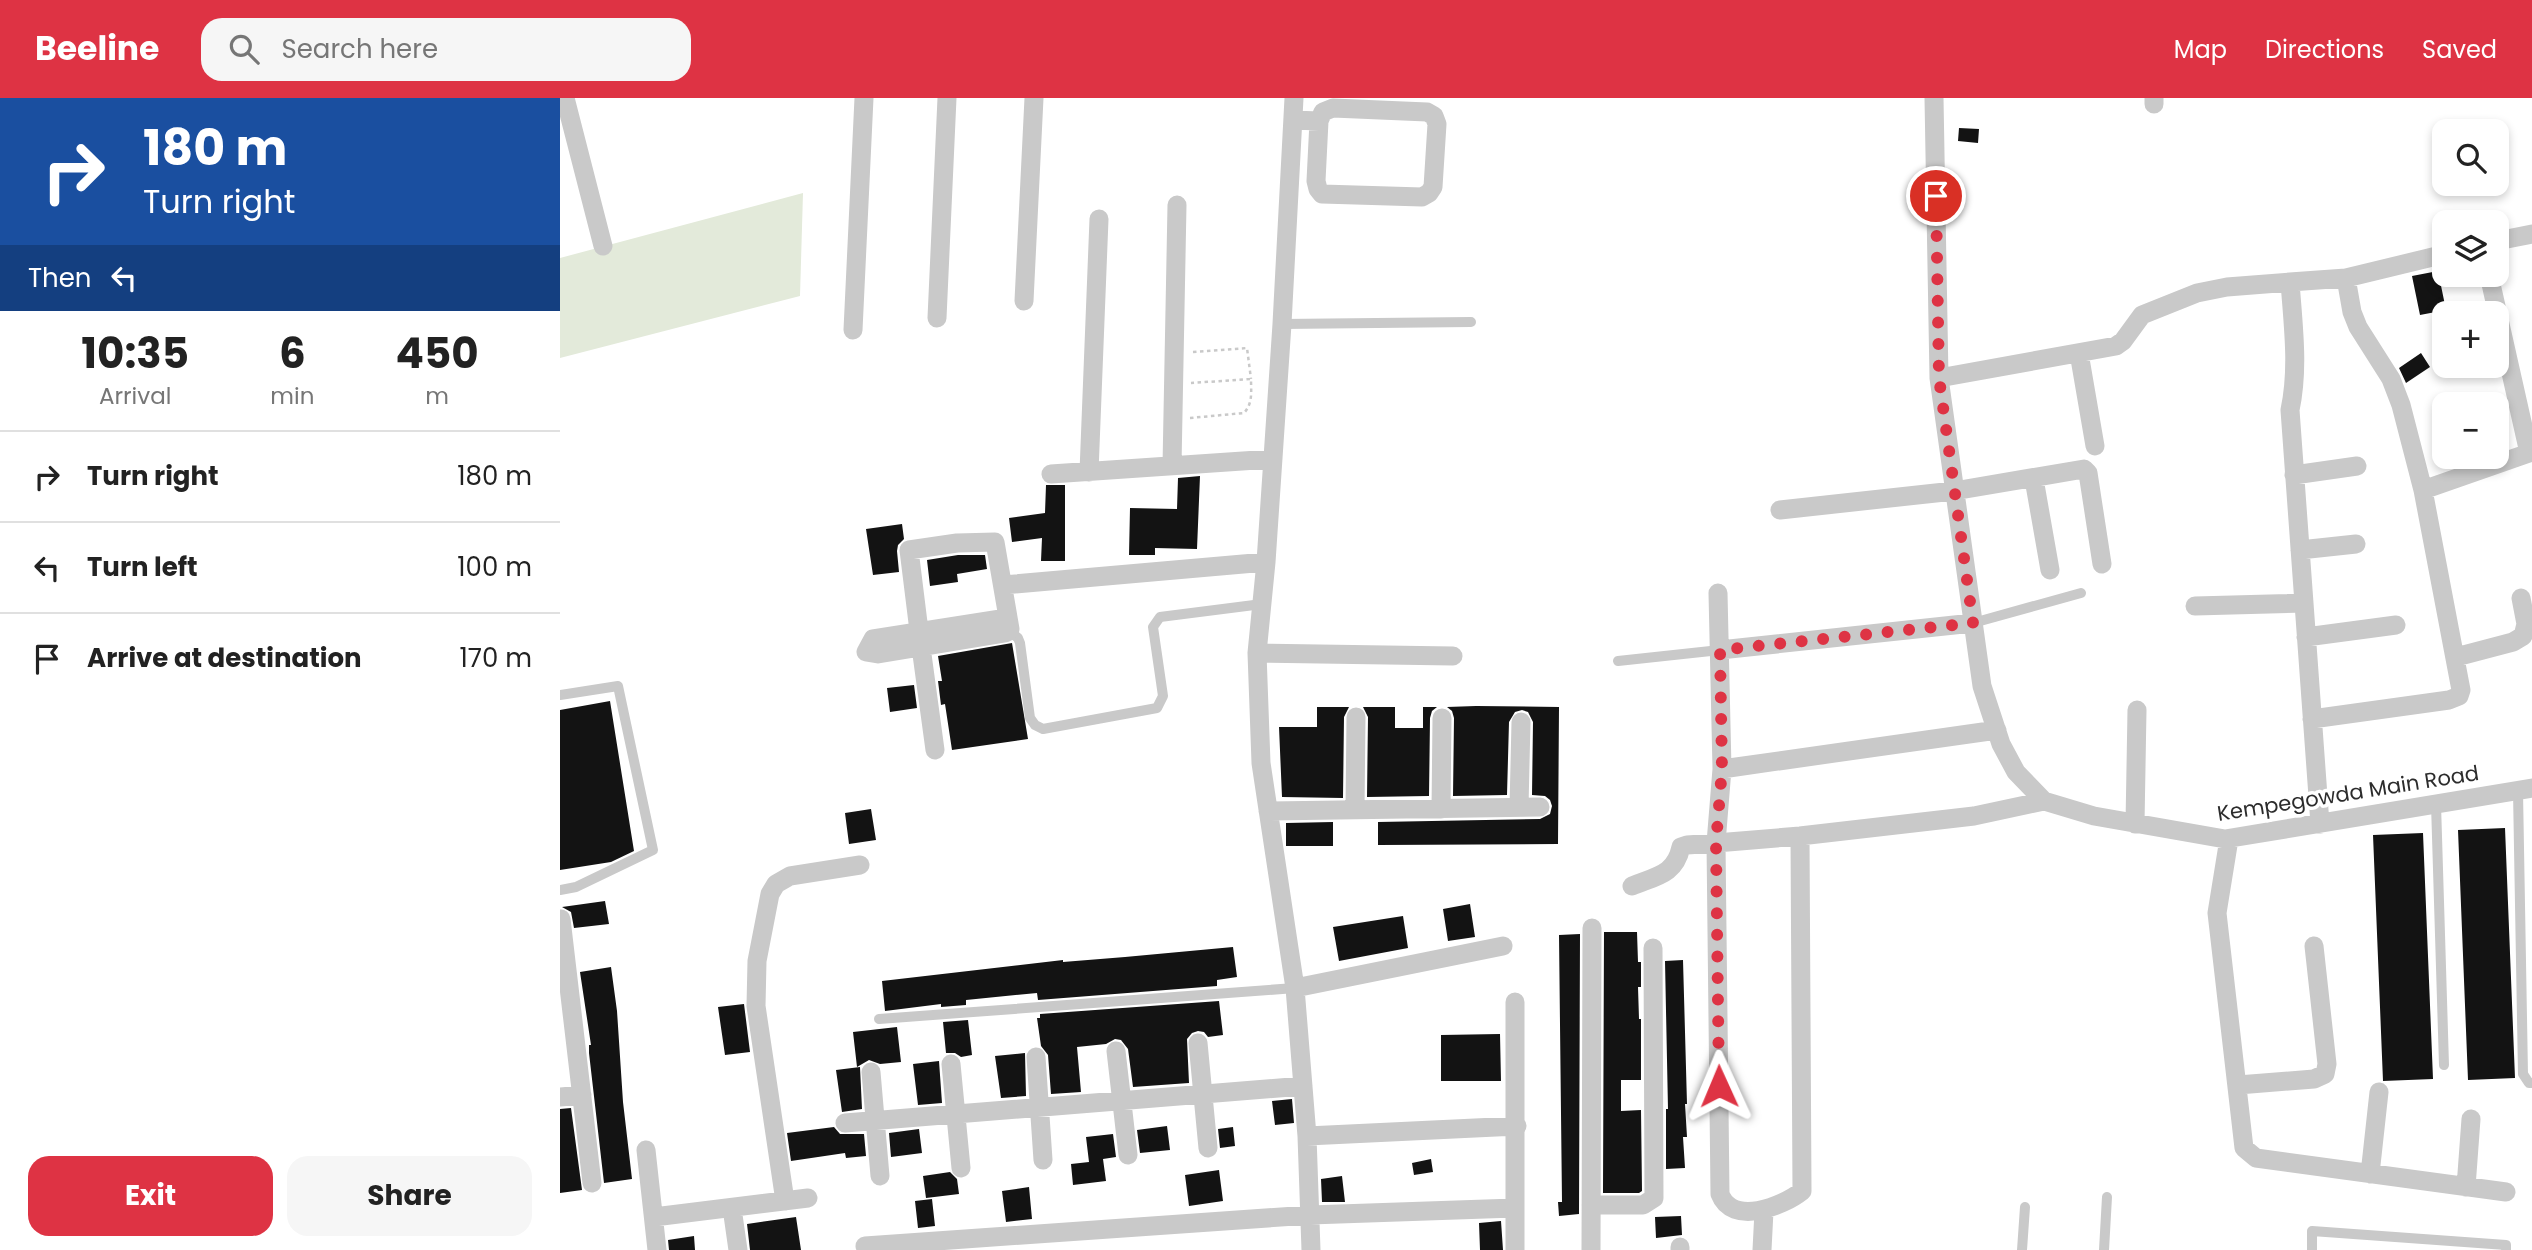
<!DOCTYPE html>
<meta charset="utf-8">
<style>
:root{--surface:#fff;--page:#f6f6f6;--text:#222;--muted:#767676;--line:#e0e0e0;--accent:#de3344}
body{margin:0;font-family:Poppins,sans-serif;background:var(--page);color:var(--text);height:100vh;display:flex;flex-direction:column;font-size:26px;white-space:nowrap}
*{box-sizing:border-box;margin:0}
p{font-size:23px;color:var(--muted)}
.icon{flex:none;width:38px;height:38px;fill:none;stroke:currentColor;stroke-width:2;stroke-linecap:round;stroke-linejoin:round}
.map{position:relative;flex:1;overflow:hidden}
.panel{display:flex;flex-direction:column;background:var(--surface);width:560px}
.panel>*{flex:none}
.hud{background:#1a4fa0;color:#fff;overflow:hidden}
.buttons{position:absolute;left:1872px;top:21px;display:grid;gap:14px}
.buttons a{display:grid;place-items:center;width:77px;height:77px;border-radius:14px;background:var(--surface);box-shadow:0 4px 10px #0003;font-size:35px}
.pin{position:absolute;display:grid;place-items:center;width:60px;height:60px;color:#fff;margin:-30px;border:4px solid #fff;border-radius:50%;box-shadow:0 2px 7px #0007}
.me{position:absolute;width:77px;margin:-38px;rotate:359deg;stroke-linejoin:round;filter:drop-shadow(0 0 5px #0008)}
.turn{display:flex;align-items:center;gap:24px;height:147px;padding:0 28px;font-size:32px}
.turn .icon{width:91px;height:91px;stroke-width:2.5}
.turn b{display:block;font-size:49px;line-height:60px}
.then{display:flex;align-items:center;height:66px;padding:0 28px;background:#0003;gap:14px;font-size:26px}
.eta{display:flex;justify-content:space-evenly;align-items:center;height:119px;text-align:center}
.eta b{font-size:42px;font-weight:700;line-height:49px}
.action{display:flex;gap:14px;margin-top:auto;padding:14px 28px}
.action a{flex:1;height:80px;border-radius:21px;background:var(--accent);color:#fff;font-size:28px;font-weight:700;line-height:80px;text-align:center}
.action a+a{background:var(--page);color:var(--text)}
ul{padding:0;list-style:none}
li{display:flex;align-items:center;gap:21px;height:91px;padding:0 28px;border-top:2px solid var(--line)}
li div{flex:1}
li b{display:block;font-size:26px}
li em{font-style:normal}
header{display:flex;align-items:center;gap:42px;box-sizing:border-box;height:98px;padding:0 35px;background:var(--accent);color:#fff}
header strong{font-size:33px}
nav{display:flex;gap:38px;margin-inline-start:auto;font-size:24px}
.search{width:490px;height:63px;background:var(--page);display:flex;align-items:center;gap:18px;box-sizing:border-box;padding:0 24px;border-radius:21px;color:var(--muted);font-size:26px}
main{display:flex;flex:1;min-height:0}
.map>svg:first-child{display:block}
.green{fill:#e3eada}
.building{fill:#131313}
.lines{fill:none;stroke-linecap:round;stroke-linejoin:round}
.path{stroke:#c9c9c9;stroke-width:2.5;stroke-dasharray:3.5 3.5;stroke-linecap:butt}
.lane{stroke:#c9c9c9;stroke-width:10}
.street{stroke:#c9c9c9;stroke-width:19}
.route{stroke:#de3344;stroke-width:12;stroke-dasharray:0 21.6}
.labels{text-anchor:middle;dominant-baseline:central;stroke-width:7;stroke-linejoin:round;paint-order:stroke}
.street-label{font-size:21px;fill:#2c2c2c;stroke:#fff}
</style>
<header>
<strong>Beeline</strong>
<div class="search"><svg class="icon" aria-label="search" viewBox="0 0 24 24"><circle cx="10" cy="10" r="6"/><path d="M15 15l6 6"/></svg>Search here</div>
<nav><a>Map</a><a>Directions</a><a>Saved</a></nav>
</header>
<main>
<section class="panel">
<div class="hud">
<div class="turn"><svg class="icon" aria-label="right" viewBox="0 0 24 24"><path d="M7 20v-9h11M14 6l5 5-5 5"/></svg><div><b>180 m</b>Turn right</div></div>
<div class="then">Then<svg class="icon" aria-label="left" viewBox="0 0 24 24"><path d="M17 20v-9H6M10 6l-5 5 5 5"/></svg></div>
</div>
<div class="eta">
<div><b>10:35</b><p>Arrival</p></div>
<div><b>6</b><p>min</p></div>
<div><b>450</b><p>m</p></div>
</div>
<ul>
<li><svg class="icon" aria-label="right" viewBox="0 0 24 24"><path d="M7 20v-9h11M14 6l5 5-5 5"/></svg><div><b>Turn right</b></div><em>180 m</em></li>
<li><svg class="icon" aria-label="left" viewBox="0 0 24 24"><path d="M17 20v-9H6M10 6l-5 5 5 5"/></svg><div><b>Turn left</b></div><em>100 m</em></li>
<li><svg class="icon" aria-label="arrive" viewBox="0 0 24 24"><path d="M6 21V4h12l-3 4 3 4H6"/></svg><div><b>Arrive at destination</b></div><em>170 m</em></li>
</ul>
<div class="action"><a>Exit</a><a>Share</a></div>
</section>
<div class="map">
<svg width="1972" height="1152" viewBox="0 0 1972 1152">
<rect width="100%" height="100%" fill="#fff"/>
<!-- green -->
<path class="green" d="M243,95l-3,103 -240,62v-100z"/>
<!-- building -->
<path class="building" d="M1399,30l20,1 -1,14 -20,-2z
M1878,173l8,39 -26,5 -8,-39z
M1861,255l9,14 -24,16 -7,-15z
M640,378l-3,73 -42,-1v7h-26l1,-47 47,1 1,-31z
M486,387h19v76h-24l1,-23 -30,4 -3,-24 36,-5z
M342,426l2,15 -6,6 -1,6 2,21 -26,3 -7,-46z
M398,457h27l2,14 -30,5 1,8 -28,4 -3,-26z
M452,545l16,96 -76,11 -7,-46 -4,1 -3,-24h4l-4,-25z
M354,587l3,23 -27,4 -3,-24z
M50,603l24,150 -23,11 -51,8v-160z
M916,608l83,1 -1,137 -180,1v-23l162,-3 10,-5 2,-8 -2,-6 -5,-4 -13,-1 1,-73 -5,-10 -6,-2 -7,2 -6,10 -2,73 -54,1 1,-78 -2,-7 -5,-4z
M757,609h32l-5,10 -1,81 -61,-1 -3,-70h38z
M803,609h32v21h28v-21h14l-5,4 -2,7 -1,78 -62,1 1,-80z
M311,711l5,31 -27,4 -4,-31z
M773,724v24h-47v-23z
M1945,730l10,250 -47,2 -10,-250z
M1863,735l10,246 -50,2 -10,-246z
M45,803l4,23 -35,4 -3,-16 -9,-5z
M910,806l5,33 -27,4 -5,-32z
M843,818l5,32 -69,13 -6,-34z
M1044,834h33l1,30h3v25h-3l1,32h2v61h-20v31l20,-1 1,81 -3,2h-36z
M1020,836l-1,280 -20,2 -1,-14h4l-3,-267z
M673,849l4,30 -20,3v6l-179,14 -1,-7 -71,7v5l-25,2v-3l-56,7 -3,-30 181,-21v2l62,-5z
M1123,862l4,144h-2l2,33h-4l2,31 -19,1v-60h2l-3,-148z
M51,869l6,44 6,91 9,77 -28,4 -15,-130v-8h2l-11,-73z
M659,903l4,34 -15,2 -4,-5 -6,-1 -6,2 -5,6 2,44 -56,4 -5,-38 -7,-9 -6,-1 -9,5 -29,3 4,45 -30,2 -3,-39 -7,-9 -4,-28h3v-4z
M184,906l6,48 -25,3 -7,-48z
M408,922l4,35 -11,2 -6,-4h-9l-3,-31z
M337,929l4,35 -21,2 -11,-4 -12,7 -4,-35z
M940,936l1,47h-60v-46z
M465,955l1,43 -25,2 -6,-42z
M379,963l3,42 -24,2 -5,-41z
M300,969l2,42 -20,3 -6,-42z
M732,1001l2,24 -19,2 -3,-24z
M11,1010l11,82 -22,3v-84z
M607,1028l3,24 -30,3 -3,-23z
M274,1029l6,7h24l2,22 -20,2 -1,-5 -54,8 -4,-28z
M673,1029l2,19 -15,2 -2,-19z
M359,1031l3,24 -31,4 -2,-24z
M553,1036l3,23 -13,2 3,22 -33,4 -2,-21 18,-2 -3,-25z
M871,1061l2,13 -19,3 -2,-12z
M659,1072l4,31 -34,5 -4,-31z
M390,1074l7,7 2,15 -33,4 -3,-22z
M782,1078l3,26h-23l-1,-23z
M469,1089l3,32 -26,3 -4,-31z
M372,1101l3,27 -17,2 -3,-27z
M1121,1118l1,19 -26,3 -1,-21z
M236,1119l5,33h-51l-3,-26z
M941,1123l2,29h-23l-1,-27z
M134,1138l1,14h-26l-1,-10z"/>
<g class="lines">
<!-- path -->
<path class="path" d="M633,254l54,-4 4,31
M630,320l54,-5c9,-10 7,-21 7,-34l-60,4"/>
<!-- lane -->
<path class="lane" d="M722,226l189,-2
M1413,525l108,-30
M449,533l9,7 2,5 10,75 5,7 8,4 114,-21 6,-12 -10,-69 7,-10 102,-13
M1058,563l102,-11
M0,597l58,-9 35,164 -77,37 -16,3
M1958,693l5,283 6,9h3
M1876,706l8,261
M319,921l416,-31
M1462,1152l3,-43
M1544,1152l3,-53
M1752,1152v-19l194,14v5"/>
<!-- street -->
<path class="street" d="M5,0l38,148
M734,0l-12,226 -16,238 -9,91 4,110 34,225 12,148 4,114
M1374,0l5,280 43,308 19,58 15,28 28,29
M1594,0v6
M733,22l26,1 4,-9 10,-4 94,4 7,4 3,8 -4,63 -4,6 -7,4 -100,-3 -4,-5 -2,-8 3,-60
M1937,143l35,-7
M1929,177l40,178
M1730,184l56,-4 99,-24
M464,203l10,-203
M377,220l10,-220
M293,232l11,-232
M1519,255l16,93
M1379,280l177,-32 7,-5 19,-26 55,-22 30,-6 63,-5c3,43 9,86 0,128l30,414
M612,368l5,-261
M529,374l10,-253
M491,376l222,-15
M1734,377l63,-9
M1474,381l16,91
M1863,392l109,-38
M1220,412l174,-19 130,-22 4,4 14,91
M1740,452l56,-6
M443,487l263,-23
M1158,495l4,176 -6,74 84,-7 174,-20 70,-15 50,15 131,23 307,-51
M1635,508l109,-3
M1746,539l90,-12
M1160,552l253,-27
M697,555l196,3
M1896,559l57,-15 10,-6 3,-12 -5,-26
M1752,621l137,-19 10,-4 2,-6 -38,-200 -22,-85 -10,-26 -33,-52 -6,-15 -6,-34
M375,652l-14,-103 -12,-97 48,-7 38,-1 15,87 -1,2 -4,2 -127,21 -12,-2 7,-13 134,-21
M1162,671l275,-39
M959,709l2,-85
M881,711l1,-91
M795,712l1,-93
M708,713l272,-4
M1575,726l2,-114
M1669,741l-12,74 27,235 12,10 250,34
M1072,788c24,-10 43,-11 49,-39l6,-2 29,-2 4,351c12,32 62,13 82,-3l-2,-355
M1,821l31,264
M735,890l208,-42
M638,945l10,105
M556,953l12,104
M476,959l7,103
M391,966l10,104
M311,974l9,104
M1678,987l76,-6 11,-5 2,-10 -13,-118
M0,999l22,-2
M285,1025l458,-37
M747,1038l210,-10
M86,1052l11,100
M1810,1076l9,-82
M1906,1089l5,-68
M225,1103l-29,-195 1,-45 13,-67 6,-10 14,-8 70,-11
M1031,1107h52l11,-7 -1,-250
M172,1110l6,42
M94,1119l154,-19
M305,1148l445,-31 205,-7
M955,1152v-248
M1031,1152l1,-322
M1120,1152v-3
M1202,1152l2,-39"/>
</g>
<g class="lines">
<!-- route -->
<path class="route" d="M1159,988l-3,-243 6,-74 -2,-119 253,-27 -34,-245 -3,-182"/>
</g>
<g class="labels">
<!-- street labels -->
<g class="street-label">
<text transform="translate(1788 695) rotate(-9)">Kempegowda Main Road</text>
</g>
</g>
</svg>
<div class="buttons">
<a><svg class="icon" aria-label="search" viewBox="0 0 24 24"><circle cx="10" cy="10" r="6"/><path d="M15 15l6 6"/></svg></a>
<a><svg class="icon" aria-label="layers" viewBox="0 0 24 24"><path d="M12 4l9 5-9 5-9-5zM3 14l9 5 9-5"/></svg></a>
<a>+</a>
<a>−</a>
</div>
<div class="pin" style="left:1376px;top:98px;background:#d93025"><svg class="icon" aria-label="arrive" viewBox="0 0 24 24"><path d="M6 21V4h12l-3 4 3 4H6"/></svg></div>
<svg class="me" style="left:1159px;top:988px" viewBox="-20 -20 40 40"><path d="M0-17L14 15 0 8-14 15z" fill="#de3344" stroke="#fff" stroke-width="4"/></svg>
</div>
</main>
